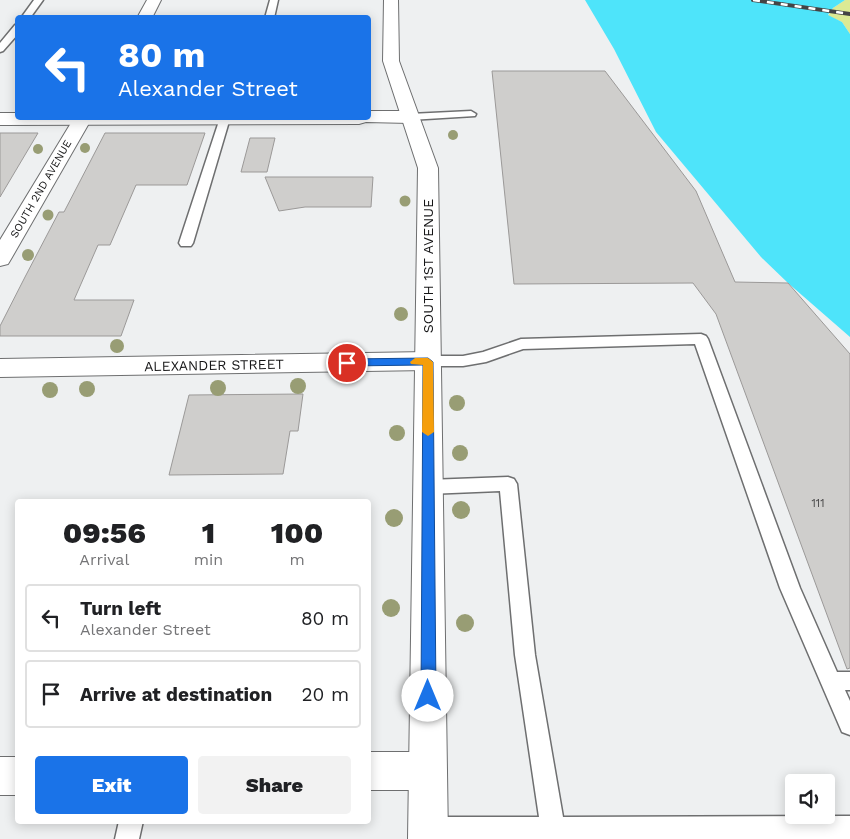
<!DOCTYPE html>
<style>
:root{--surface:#fff;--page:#f2f2f2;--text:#202124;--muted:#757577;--line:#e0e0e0;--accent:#1a73e8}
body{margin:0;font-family:"Work Sans",sans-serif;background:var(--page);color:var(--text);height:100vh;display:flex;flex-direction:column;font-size:19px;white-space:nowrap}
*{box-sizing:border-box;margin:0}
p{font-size:16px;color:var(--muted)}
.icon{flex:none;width:28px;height:28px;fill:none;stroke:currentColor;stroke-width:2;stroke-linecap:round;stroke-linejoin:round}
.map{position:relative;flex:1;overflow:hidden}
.panel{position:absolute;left:15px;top:499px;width:356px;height:325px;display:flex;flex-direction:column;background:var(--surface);border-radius:5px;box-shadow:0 2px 12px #0003}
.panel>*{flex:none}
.hud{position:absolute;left:15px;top:15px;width:356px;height:105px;border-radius:5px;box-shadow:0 2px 12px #0003;background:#1a73e8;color:#fff;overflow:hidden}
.tools{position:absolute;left:785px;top:774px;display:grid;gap:10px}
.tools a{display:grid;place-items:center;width:50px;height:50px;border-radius:5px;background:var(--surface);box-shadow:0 2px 12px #0003;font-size:25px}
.pin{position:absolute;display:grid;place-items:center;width:42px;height:42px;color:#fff;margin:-21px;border:2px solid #fff;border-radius:50%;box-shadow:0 1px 5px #0007}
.me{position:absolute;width:55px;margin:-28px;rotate:0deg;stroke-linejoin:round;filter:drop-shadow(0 0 4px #0008)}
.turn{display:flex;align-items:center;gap:18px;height:105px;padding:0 20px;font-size:22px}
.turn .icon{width:65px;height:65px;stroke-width:2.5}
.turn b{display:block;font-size:35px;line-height:42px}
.eta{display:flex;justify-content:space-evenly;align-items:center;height:85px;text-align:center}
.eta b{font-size:30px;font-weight:800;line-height:35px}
.button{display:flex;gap:10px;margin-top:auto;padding:10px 20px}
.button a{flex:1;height:58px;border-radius:5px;background:var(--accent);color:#fff;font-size:20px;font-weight:800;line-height:58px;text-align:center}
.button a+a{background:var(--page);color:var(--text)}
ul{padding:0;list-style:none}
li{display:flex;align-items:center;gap:15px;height:68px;margin:0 10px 8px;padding:0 10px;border:2px solid var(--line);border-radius:5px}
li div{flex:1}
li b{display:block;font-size:19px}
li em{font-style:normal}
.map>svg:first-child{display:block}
.green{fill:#dcea94}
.water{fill:#4ee4fa}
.building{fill:#cfcecc;stroke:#9b9998}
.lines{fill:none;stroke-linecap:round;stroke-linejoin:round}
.service-casing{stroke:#6e6f70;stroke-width:3}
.minor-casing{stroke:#6e6f70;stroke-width:2}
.tertiary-casing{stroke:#6e6f70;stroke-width:2}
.primary-casing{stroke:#6e6f70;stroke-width:2}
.service{fill:#fff;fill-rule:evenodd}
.minor{fill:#fff;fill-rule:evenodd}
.tertiary{fill:#fff;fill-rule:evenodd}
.primary{fill:#fff;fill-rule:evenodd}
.rail-casing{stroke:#444445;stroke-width:4}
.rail{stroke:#fff;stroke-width:2.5;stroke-dasharray:7;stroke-linecap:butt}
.tree{fill:#989d74}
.route{fill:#1a73e8;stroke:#114b97}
.slow{fill:#f59e0b}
.labels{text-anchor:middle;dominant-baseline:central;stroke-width:4;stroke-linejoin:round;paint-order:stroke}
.far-street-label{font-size:11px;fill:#151516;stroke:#fff}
.number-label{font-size:11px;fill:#444344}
.street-label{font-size:14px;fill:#151516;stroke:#fff}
</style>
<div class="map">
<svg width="850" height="839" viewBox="0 0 850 839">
<rect width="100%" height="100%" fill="#eef0f1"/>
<!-- green -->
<path class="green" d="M845,0h5v34l-8,-12 -14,-6 5,-8z"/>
<!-- water -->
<path class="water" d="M585,0h260l-12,8 -5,7 14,7 8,12v303l-62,-54 -27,-26 -105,-125 -42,-83z"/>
<!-- building -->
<path class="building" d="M492,71h113l91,120 39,91 53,1 62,71v314l-3,1 -131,-355 -23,-31 -179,1z
M0,133h38l-38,64z
M105,133h100l-18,52h-51l-26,60h-12l-24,55h60l-13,36h-121v-10l25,-49 34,-65h5z
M250,138h25l-8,34h-26z
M265,177h108l-2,30h-66l-26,4z
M303,394l-5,37h-8l-7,43 -114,1 20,-80z"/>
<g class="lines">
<defs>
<path id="service" d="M34,0h9l-13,18h-9z
M270,0h8l-4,18h-9z
M18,24v10l-15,17 -3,1v-9l15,-18z
M471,111l5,3 -1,2 -65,4 -5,-3 5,-3z
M220,118h10l-37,125 -2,3h-10l-2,-3z
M701,334l5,2 2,3 92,249 37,84h13v18h-5l5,11v34l-8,-3 -62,-144 -85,-244 -172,5 -37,13 -23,4h-35l-5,-1 -3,-4 3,-4 5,-1h35l20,-4 38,-13z
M508,477l6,2 3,5 18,171 28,162 287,-1v23h-426l-4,-2 -4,-8 4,-8 8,-4h111l-24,-162 -15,-164 -72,3 -6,-2 -3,-5 3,-5 6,-2z
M119,821h24l-4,18h-24z"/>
<path id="minor" d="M147,0h14l-9,18h-15z
M74,118h18l-81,141 -3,5 -8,2v-26z
M428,352l9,3 4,6 -4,6 -9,3 -428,7v-18z
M369,752h59l13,6 6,13 -6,13 -13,6h-59z
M0,757h18v38h-18z"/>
<path id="tertiary" d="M369,111h41l7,2 2,4 -2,4 -7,2 -44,-1 -7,2 -359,1v-12h18v5h351z"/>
<path id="primary" d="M384,0h14l1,61 39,107 10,671h-40l10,-671 -35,-107z"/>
</defs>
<!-- service casing -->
<use href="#service" class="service-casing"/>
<!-- minor casing -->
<use href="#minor" class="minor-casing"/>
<!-- tertiary casing -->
<use href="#tertiary" class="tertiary-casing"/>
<!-- primary casing -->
<use href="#primary" class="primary-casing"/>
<!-- service -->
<use href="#service" class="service"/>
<!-- minor -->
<use href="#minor" class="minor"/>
<!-- tertiary -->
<use href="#tertiary" class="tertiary"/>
<!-- primary -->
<use href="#primary" class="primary"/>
<defs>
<path id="rail" d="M753,0l97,14"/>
</defs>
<!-- rail casing -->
<use href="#rail" class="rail-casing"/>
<!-- rail -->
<use href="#rail" class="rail"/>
</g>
<!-- trees -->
<g class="tree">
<circle cx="453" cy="135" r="5"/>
<circle cx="85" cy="148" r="5"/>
<circle cx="38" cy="149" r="5"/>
<circle cx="405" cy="201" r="5.5"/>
<circle cx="48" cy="215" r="5.5"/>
<circle cx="28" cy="255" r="6"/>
<circle cx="401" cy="314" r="7"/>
<circle cx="117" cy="346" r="7"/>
<circle cx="298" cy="386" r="8"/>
<circle cx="218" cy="388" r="8"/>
<circle cx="87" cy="389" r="8"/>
<circle cx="50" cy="390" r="8"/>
<circle cx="457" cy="403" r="8"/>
<circle cx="397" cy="433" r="8"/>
<circle cx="460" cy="453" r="8"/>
<circle cx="461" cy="510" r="9"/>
<circle cx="394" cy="518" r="9"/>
<circle cx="391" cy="608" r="9"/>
<circle cx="465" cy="623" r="9"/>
</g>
<!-- route -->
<path class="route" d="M428,358l5,4 3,334 -3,5 -5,2 -5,-2 -2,-5 2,-331 -76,1 -5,-3 5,-4z"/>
<!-- slow -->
<path class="slow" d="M415,358h13l5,4 1,70 -6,4 -6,-4 1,-67 -12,-1 -1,-2z"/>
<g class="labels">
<!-- far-street labels -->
<g class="far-street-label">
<text transform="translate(41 189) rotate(-60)">SOUTH 2ND AVENUE</text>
</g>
<!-- number labels -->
<g class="number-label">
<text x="818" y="503">111</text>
</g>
<!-- street labels -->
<g class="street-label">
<text transform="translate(428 266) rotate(-90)">SOUTH 1ST AVENUE</text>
<text transform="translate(214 365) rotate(-1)">ALEXANDER STREET</text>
</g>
</g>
</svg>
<div class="tools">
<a><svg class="icon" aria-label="sound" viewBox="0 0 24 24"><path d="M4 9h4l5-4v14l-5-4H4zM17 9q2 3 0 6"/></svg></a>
</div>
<div class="pin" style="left:347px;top:363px;background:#d93025"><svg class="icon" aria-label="arrive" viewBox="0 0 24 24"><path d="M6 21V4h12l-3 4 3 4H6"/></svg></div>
<svg class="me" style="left:428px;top:696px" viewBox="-20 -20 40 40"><circle r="19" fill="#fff"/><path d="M0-13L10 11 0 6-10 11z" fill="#1a73e8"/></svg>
<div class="hud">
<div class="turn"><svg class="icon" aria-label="left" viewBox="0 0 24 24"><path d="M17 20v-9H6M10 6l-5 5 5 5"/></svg><div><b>80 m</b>Alexander Street</div></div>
</div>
<section class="panel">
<div class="eta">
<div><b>09:56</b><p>Arrival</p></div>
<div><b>1</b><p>min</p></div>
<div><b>100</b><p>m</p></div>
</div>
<ul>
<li><svg class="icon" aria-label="left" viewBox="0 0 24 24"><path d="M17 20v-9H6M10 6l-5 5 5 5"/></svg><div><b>Turn left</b><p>Alexander Street</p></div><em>80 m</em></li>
<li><svg class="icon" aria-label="arrive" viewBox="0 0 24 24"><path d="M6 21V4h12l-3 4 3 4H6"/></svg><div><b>Arrive at destination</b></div><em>20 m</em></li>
</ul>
<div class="button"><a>Exit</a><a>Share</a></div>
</section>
</div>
